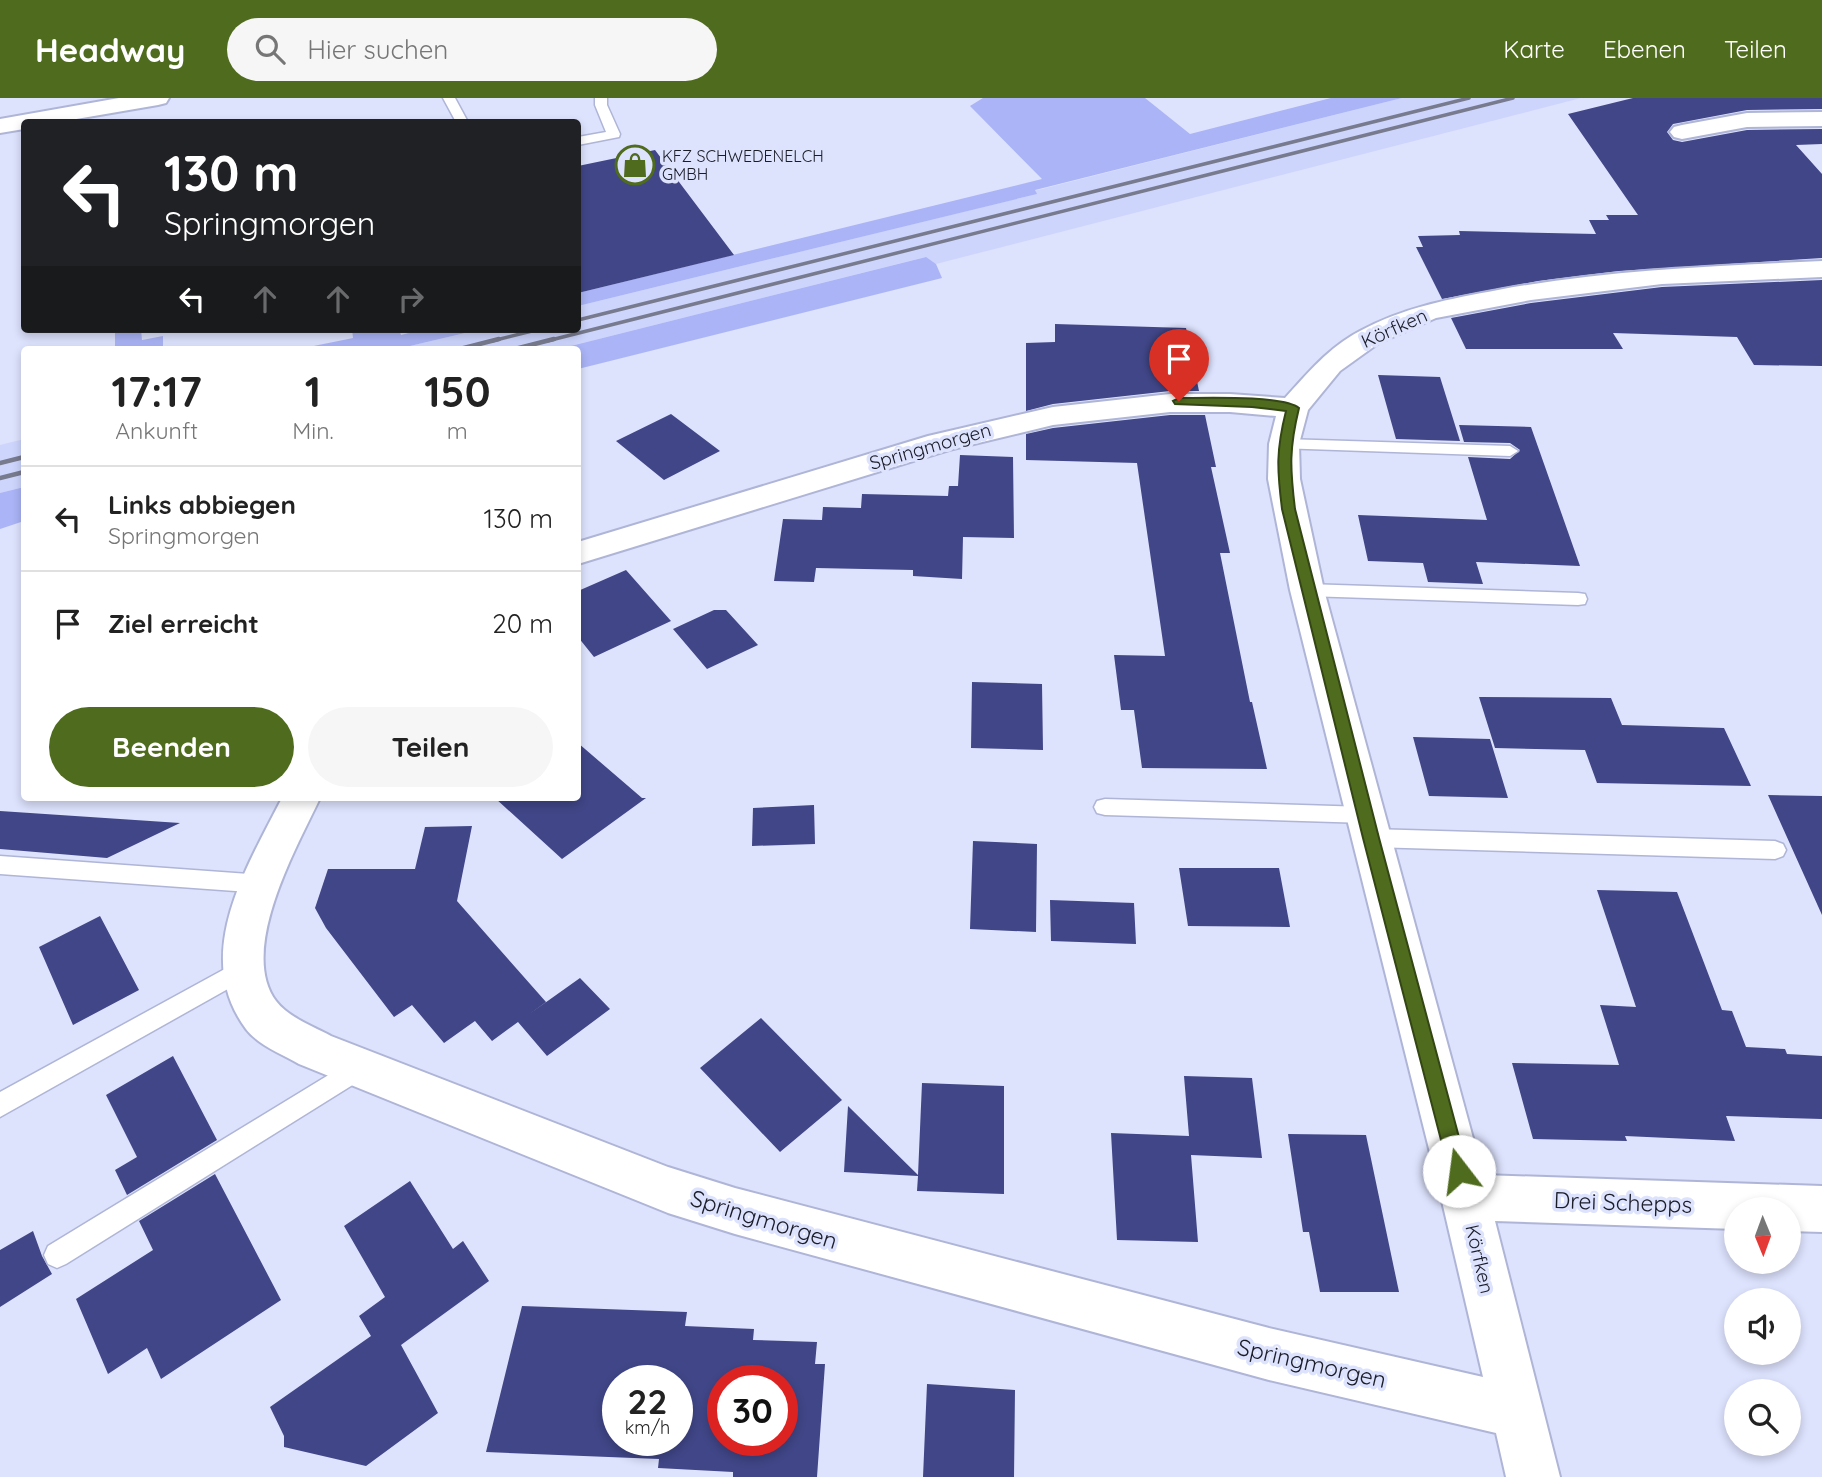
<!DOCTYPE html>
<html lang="de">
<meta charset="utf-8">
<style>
:root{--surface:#fff;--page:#f6f6f6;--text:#222;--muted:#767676;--line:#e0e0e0;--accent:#4f6b1e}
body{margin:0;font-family:Quicksand,sans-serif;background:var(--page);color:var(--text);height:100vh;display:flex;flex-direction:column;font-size:26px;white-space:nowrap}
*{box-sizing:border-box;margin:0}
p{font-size:23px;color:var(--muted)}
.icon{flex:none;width:38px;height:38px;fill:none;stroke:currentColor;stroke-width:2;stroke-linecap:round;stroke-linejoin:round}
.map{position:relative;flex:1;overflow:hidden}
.sheet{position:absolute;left:21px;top:248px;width:560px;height:455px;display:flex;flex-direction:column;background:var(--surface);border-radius:7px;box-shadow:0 4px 10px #0003}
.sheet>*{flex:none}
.banner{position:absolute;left:21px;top:21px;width:560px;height:214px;border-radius:7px;box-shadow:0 4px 10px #0003;background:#202124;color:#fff;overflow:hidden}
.needle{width:46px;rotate:179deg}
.fabs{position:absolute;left:1724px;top:1099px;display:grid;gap:14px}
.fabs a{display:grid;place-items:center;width:77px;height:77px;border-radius:50%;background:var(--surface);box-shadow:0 4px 10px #0003;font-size:35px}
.speed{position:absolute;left:602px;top:1267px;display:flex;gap:14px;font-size:35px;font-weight:700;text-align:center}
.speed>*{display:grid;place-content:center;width:91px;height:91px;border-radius:50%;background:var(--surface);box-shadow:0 4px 10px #0003;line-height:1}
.speed small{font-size:18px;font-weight:400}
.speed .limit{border:10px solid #d22;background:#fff;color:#111}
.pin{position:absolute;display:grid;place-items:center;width:60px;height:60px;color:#fff;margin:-72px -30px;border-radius:50% 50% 50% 0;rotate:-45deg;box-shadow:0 0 7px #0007}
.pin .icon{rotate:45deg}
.me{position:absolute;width:77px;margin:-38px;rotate:345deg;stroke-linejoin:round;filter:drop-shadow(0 0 5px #0008)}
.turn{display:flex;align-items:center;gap:24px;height:147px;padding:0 28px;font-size:32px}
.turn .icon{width:91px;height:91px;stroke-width:2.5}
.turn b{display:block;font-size:49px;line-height:60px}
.lanes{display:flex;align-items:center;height:66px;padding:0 28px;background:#0003;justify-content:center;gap:35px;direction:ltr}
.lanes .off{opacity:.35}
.eta{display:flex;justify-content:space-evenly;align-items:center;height:119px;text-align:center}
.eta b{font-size:42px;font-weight:800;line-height:49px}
.primary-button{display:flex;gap:14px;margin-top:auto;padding:14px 28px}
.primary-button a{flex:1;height:80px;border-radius:42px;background:var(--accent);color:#fff;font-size:28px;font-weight:800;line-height:80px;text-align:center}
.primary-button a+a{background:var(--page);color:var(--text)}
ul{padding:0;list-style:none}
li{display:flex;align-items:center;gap:21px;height:105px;padding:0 28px;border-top:2px solid var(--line)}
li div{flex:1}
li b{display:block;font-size:26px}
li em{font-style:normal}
header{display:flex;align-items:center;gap:42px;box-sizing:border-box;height:98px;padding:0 35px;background:var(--accent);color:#fff}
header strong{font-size:33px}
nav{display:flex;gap:38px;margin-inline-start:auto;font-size:24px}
.search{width:490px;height:63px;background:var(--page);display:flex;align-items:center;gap:18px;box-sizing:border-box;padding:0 24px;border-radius:38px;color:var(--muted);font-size:26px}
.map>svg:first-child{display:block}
.built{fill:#cdd5fd}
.green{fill:#aab4f6}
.building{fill:#404687;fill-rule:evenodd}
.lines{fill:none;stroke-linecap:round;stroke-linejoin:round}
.service-casing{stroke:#afb5d6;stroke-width:3}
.minor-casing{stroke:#afb5d6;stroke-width:4}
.service{fill:#fff;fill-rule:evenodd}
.minor{fill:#fff;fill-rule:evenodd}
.rail-far1{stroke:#787b8e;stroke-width:3.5}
.rail{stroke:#787b8e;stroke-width:4.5}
.route{fill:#4f6b1e;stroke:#334614;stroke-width:2}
.labels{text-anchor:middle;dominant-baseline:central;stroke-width:7;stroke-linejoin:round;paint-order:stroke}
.far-poi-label{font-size:16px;fill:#1a1c28;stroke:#dde2fd;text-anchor:start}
.street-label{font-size:19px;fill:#1a1c28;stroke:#dde2fd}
.near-street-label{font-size:23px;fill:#1a1c28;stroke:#dde2fd}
</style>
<header>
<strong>Headway</strong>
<div class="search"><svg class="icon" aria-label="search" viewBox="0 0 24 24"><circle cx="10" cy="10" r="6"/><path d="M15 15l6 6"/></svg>Hier suchen</div>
<nav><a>Karte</a><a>Ebenen</a><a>Teilen</a></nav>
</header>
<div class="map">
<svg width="1822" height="1379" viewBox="0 0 1822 1379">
<rect width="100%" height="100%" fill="#dde2fd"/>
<!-- built -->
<path class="built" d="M1402,0h179l-645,166 -11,-7 -370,93h-162l89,-21h96v-23l458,-112 -2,-3z
M24,341v48l-24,6v-48z"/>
<!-- green -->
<path class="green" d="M983,0h162l45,36 141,-36h71l-367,92 2,4 -459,112v-13l464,-114 -72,-73z
M926,159l10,7 6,14 -364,91v-19h-23z
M115,231h26l1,11 21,-4v14h-48z
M352,231h47l2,6 24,-6h57l-89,21h-99l59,-12z
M24,389v34l-24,8v-36z"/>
<!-- building -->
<path class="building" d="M1633,0h189v11l-75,1 -74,14 -6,8 6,8 9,2 65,-12 75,-1v15l-26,1 26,29v84l-203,13 -81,10 -96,18 -26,-52h7l-5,-11 42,-1 -1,-4 137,3 -7,-14h20l-3,-5h32l-70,-101z
M655,52l79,105 -156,38v-127z
M1822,182v86l-68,-1 -17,-28 -124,-4 10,16h-157l-15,-31 80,-15 131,-16z
M1055,226l131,4 13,63h-29l-117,13 -27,7v-68l29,-1z
M1378,277l62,2 20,64 -64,-2z
M671,316l49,37 -56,29 -48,-39z
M1170,317h35l11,52h-5l19,86h-10l30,149h2l15,67 -125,-1 -8,-58h-13l-7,-55 51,1 -28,-193 -111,-3v-26l27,-6z
M1459,327l72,2 49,139 -104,-4 7,22 -55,-2 -5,-19 -55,-2 -10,-46 129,5 -19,-63 42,2 10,-9 -10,-7 -46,-1z
M960,357l53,2 1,81 -51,-1 -1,42 -49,-3v-6l-97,-2 -2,14 -40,-1 9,-62 39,1 1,-13 38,1 1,-14 86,2 1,-10h9z
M626,472l45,51 -77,36 -16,-20v-46z
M714,512h12l32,35 -51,24 -34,-40z
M972,584l70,2 1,66 -72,-2z
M1479,599l132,1 11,27 102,3 27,58 -154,-3 -12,-33 -90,-2z
M1413,639l77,2 18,59 -79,-2z
M578,645l64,55h4l-84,61 -67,-61h83z
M1768,697l54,1v119z
M814,707l1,39 -63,2 1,-38z
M0,713l180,12 -73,35 -107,-9z
M472,728l-15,75 89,101 -18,13 52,-37 30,31 -63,47 -29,-34 -26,19 -17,-20 -31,22 -32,-38 -18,12 -68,-89 -11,-20 13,-39h87l10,-42z
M973,743l64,3 -1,88 -66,-3z
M1179,770h100l11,59 -102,-1z
M1597,792l80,2 45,118 10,1 14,36 39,2 2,5 35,2v63l-96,-3 9,25 -110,-5 2,5 -94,-2 -21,-76 107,2 -19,-60 36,2z
M1050,802l84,3 2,41 -85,-3z
M100,818l39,74 -66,35 -34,-78z
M761,920l81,82 -62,52 -80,-84z
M173,958l44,84 -90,55 -12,-25 22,-13 -31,-62z
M1184,978l68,2 10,80 -71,-3 7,87 -81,-2 -6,-107 78,3z
M922,985l82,3v108l-87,-3 1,-15 -74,-4 4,-66 70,69z
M1288,1036l78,1 33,157h-79l-11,-60h-6z
M215,1076l66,126 -120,79 -14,-31 -39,26 -32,-75 77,-49 -14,-29z
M410,1083l43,68 10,-8 26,40 -88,64 37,68 -72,53 -82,-19v-11l-14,-29 101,-71 -12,-20 26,-19 -41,-71z
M33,1133l9,25 10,18 -52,33v-57z
M522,1208l165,6 -2,14 69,3 -1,11 64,2 -2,22h10l-8,113h-84v-5l-75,-4 1,-9 -173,-7zM618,1283h59v59h-59zM723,1283h59v59h-59z
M927,1286l88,6 -1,87h-91z"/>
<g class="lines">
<defs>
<path id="service" d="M443,0h12l13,24h-12z
M595,0h12v7l13,29 -1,3 -41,8v-8l28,-5 -11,-27z
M1284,341l226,7 8,5 -8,5 -232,-8 -2,-4z
M1307,486l271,9 7,1 2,5 -2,5 -7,1 -271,-9 -7,-1 -2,-5 2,-5z
M1105,701l261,8 8,2 3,6 -3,6 -8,2 -261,-8 -8,-2 -3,-6 3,-6z
M1371,731l404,12 8,3 3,6 -3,6 -8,3 -404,-12 -8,-3 -3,-6 3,-6z
M0,758l262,19 8,3 3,6 -3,6 -8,3 -262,-19z
M243,861l8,3 4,7 -4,7 -251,141v-25z
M358,959l9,3 3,8 -3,8 -301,188 -9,4 -9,-4 -4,-9 4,-9z"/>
<path id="minor" d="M119,0h50l-3,5 -8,2 -99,17h-35v7l-24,4v-14z
M1822,14v14l-75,1 -65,12 -8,-2 -4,-5 4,-5 8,-2 65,-12z
M1822,163v16l-160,7 -131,16 -95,18 -57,25 -39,28 -32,39 -9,34 1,35 24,111 159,585 339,11v46l-34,-1v-22h-52v20l-241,-8 65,256h-54l-10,-44 -227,-53 -534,-146 -67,-21 -369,-149c-17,-10 -41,-19 -53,-35 -55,-74 1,-162 36,-231h38c-23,49 -82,152 -44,203 13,17 37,25 55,35l337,131 67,21 534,140 214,49 -42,-180 -151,-607 -22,-111 1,-35 7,-28 -46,-4h-60l-117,13 -104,25 -371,114v-22l350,-106 125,-29 117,-13h60l55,4c23,-25 44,-51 75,-67 44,-24 90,-32 138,-41 107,-20 215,-24 324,-29z"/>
</defs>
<!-- service casing -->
<use href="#service" class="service-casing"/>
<!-- minor casing -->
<use href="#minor" class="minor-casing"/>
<!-- service -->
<use href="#service" class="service"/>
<!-- minor -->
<use href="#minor" class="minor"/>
<!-- rail-far1 -->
<path class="rail-far1" d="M578,222l891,-222
M492,243l48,-12
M547,243l966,-243"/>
<!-- rail -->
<path class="rail" d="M456,252l43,-11
M511,252l43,-11
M0,365l24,-6
M0,380l24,-6"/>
</g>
<!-- route -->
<path class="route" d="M1179,300c25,0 104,-3 120,10 -10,41 -9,60 -4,101l84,329 89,333 -2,7 -7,3 -7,-3 -3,-7 -86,-333 -81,-329c-5,-40 -6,-58 4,-98l-34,-4 -77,-3 -2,-3z"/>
<!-- icons -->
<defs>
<symbol id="shop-ring" viewBox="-11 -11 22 22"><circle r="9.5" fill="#dde2fd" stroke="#4f6b1e" stroke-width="1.5"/><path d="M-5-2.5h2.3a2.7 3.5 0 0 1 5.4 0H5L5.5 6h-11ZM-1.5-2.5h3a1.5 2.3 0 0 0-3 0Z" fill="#4f6b1e"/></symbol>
</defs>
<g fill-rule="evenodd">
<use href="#shop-ring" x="613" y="45" width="44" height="44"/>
</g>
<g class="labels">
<!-- far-poi labels -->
<g class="far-poi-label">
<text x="662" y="58">KFZ SCHWEDENELCH<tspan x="662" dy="18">GMBH</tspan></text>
</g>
<!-- street labels -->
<g class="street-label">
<text transform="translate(1394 230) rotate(-24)">Körfken</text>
<text transform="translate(930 348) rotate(-16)">Springmorgen</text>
<text transform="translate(1480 1161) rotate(77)">Körfken</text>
</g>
<!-- near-street labels -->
<g class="near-street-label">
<text transform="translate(1623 1104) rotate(2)">Drei Schepps</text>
<text transform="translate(764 1121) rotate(17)">Springmorgen</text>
<text transform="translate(1312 1265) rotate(13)">Springmorgen</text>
</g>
</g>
</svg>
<div class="fabs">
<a><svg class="needle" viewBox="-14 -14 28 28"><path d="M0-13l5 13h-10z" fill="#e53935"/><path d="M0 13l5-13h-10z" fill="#767676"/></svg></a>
<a><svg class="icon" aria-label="sound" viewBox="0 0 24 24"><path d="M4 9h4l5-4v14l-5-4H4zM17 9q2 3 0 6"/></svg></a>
<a><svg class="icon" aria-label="search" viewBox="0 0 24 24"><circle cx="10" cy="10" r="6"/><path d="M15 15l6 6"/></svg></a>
</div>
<div class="speed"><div>22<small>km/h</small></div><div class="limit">30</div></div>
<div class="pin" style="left:1179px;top:303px;background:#d93025"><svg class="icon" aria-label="arrive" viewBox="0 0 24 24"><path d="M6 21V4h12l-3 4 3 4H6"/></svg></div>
<svg class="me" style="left:1459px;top:1073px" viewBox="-20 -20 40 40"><circle r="19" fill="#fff"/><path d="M0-13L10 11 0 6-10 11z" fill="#4f6b1e"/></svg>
<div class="banner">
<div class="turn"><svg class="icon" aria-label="left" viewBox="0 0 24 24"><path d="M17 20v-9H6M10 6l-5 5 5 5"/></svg><div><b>130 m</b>Springmorgen</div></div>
<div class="lanes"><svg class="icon" aria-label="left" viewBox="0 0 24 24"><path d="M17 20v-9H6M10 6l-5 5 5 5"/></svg><svg class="icon off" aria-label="ahead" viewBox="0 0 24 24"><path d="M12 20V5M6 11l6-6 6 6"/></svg><svg class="icon off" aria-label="ahead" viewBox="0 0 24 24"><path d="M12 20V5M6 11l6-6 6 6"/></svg><svg class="icon off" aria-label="right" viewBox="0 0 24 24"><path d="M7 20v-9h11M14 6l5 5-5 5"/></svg></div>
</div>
<section class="sheet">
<div class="eta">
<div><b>17:17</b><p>Ankunft</p></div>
<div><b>1</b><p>Min.</p></div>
<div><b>150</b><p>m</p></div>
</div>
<ul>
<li><svg class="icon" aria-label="left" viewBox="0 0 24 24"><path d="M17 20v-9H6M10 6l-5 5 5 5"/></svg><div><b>Links abbiegen</b><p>Springmorgen</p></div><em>130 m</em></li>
<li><svg class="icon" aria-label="arrive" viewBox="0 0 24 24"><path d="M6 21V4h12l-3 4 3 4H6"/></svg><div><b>Ziel erreicht</b></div><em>20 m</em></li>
</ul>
<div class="primary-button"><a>Beenden</a><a>Teilen</a></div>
</section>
</div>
